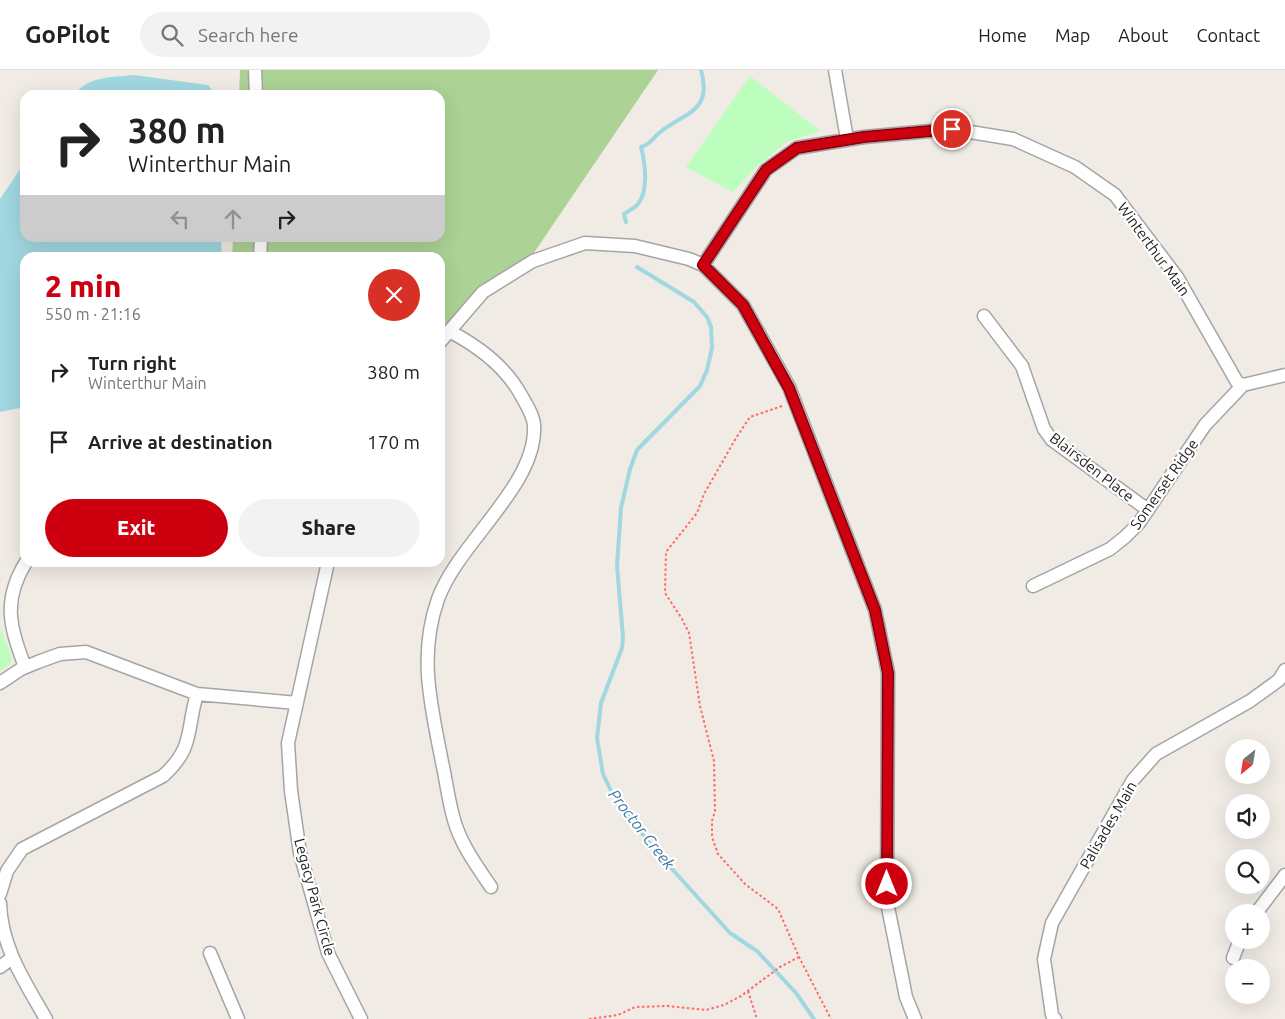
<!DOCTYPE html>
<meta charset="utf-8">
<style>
:root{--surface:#fff;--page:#f2f2f2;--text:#222;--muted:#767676;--line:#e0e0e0;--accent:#cd0010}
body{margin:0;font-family:Ubuntu,sans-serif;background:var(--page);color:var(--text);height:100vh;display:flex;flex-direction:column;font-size:19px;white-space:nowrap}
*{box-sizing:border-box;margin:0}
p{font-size:16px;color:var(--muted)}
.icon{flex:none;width:28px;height:28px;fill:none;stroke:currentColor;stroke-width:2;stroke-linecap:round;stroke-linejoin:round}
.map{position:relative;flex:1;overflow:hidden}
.details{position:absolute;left:20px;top:182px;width:425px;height:315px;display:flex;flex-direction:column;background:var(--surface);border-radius:15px;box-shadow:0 5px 20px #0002}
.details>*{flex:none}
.top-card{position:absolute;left:20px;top:20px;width:425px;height:152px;border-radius:15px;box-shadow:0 5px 20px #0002;background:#fff;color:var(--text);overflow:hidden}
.needle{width:32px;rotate:210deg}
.tools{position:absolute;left:1225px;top:669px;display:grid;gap:10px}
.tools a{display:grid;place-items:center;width:45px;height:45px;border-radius:50%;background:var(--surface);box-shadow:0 5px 20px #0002;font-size:25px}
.pin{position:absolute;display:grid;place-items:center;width:42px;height:42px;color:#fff;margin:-21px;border:2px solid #fff;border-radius:50%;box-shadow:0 1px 5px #0007}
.me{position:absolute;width:55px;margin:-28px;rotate:0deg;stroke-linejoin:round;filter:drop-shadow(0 0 4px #0008)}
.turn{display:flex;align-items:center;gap:18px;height:105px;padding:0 25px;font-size:22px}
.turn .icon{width:65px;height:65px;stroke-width:2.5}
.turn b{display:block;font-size:35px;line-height:42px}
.lanes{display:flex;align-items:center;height:48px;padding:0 25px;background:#0003;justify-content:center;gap:25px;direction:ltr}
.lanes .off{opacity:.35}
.round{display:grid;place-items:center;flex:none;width:52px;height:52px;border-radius:26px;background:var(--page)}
.overview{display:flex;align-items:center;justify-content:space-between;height:85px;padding:0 25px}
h1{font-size:30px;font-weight:800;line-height:38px;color:var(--accent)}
.action{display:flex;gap:10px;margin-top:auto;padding:10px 25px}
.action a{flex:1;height:58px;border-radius:30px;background:var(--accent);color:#fff;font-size:20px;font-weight:800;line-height:58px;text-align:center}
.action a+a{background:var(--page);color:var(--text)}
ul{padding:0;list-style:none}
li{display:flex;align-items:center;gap:15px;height:70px;padding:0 25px}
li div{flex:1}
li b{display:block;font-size:19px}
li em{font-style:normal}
header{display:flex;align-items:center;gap:30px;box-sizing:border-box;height:70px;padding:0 25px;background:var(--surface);border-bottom:1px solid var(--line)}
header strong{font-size:24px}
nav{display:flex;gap:28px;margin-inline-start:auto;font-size:18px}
.search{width:350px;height:45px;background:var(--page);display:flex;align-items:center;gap:12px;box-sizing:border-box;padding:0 18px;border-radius:28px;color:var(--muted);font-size:19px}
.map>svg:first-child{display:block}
.forest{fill:#acd295}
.park{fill:#bdfdbe}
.water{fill:#a1d7e1}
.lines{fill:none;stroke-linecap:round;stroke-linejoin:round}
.stream{stroke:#a1d7e1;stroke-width:4}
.minor-casing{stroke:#a5a5a5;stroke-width:15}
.path{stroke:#ff6a66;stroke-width:2;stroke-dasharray:2.5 2.5;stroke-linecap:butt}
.minor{stroke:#fff;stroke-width:12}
.route-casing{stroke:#85000a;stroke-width:12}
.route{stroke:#cd0010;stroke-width:9}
.labels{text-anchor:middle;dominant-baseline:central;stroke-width:4.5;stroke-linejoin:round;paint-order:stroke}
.street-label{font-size:15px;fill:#1e1e1e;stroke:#fff}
.water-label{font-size:16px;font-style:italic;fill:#3f79a5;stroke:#fff}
</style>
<header>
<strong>GoPilot</strong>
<div class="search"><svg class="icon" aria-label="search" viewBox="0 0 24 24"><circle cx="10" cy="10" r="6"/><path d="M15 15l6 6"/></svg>Search here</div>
<nav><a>Home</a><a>Map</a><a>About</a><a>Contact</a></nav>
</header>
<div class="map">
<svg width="1285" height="949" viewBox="0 0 1285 949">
<rect width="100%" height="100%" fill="#f0ebe4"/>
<!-- forest -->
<path class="forest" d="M240,0h418l-129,190 -89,77v-79h-208l1,-20h207v-143h-201z"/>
<!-- park -->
<path class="park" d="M750,6l70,55 -34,11 -32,27 -21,23 -47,-25z
M0,557l12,31 -2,6 -10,8z"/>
<!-- water -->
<path class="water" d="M134,5l74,10 8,10h-141c11,-19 40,-18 59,-20z
M25,92v76h196l1,19 -197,1v149l-25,5v-213z"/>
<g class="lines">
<!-- stream -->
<path class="stream" d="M626,152l-2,-8c4,-3 11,-6 14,-10 11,-13 7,-42 3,-57 9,-2 11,-8 18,-14 25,-21 54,-20 42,-63
M637,197l57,35 13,15 4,10 1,21 -5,22 -7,16 -63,64 -7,19 -9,39 -4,58 6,71 -1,11 -21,55 -4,35 6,36 9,19 42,56 76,84 27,18 39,42 18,26"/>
<defs>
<path id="minor" d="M255,0l1,25
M835,0l12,69
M260,188l1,-20
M703,195l63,-95 31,-22 67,-11 88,-8 61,10 62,28 40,28 62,82 60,105 6,3
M984,246l38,50 22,63 8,11 96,70
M449,261c29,15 56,35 72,64 5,9 13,21 13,31 3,59 -76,117 -96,173 -20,57 -7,106 4,163 5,22 7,46 15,67 8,21 21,39 34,58
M440,272l43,-50 50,-31 52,-18 50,3 54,13 14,6 40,40 46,82 86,223 13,63 -1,229 19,95 9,22
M328,492l-40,181 3,48 9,62 28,100 33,66
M1033,516l77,-37 15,-12 14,-14 66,-98 38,-40 42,-10
M25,597c-15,-40 -23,-66 1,-105
M0,613l21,-14 17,-7 22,-8 26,-2 111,42 100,9
M0,824l7,-23 15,-22 141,-73c32,-29 23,-46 34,-82
M0,833c1,44 25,79 46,116
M1257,842l28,-37
M210,883l28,66
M1233,888l7,-18
M0,897l12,-9
M1055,949l-3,-4 -8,-56 8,-36 81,-143 23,-26 94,-53 29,-21 6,-10"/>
</defs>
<!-- minor casing -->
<use href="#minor" class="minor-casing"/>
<!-- path -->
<path class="path" d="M782,336l-32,11 -14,21 -32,56 -7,19 -31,39 -1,41 17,26 7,14 11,73 14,55 1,50 -3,10v16l6,17 27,30 33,25 21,48 32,62
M748,921l9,28
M589,949l29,-4 17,-8 33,-1 38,4 18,-5 17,-9 39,-29 19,-10"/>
<!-- minor -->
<use href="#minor" class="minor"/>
</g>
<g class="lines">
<defs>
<path id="route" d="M887,814l1,-211 -13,-63 -86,-222 -46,-83 -40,-40 63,-95 31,-22 67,-11 88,-8"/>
</defs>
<!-- route casing -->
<use href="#route" class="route-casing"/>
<!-- route -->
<use href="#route" class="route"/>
</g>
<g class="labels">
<!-- street labels -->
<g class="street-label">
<text transform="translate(1154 179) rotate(54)">Winterthur Main</text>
<text transform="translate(1092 397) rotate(38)">Blairsden Place</text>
<text transform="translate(1164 414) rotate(-55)">Somerset Ridge</text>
<text transform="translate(1108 755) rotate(-60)">Palisades Main</text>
<text transform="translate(315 827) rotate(75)">Legacy Park Circle</text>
</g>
<!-- water labels -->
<g class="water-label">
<text transform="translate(642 759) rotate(52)">Proctor Creek</text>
</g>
</g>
</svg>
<div class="tools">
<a><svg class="needle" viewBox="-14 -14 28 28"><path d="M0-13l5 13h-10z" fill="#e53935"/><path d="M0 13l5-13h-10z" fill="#767676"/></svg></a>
<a><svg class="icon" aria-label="sound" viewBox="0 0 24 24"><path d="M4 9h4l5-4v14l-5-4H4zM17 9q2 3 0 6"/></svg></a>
<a><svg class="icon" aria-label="search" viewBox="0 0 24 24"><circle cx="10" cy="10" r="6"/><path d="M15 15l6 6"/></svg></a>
<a>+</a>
<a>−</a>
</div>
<div class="pin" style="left:952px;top:59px;background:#d93025"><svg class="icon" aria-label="arrive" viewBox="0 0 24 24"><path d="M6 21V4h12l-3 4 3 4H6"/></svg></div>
<svg class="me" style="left:887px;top:814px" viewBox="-20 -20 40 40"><circle r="17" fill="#cd0010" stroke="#fff" stroke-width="3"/><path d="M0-11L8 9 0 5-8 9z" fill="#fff"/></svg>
<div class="top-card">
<div class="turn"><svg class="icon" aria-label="right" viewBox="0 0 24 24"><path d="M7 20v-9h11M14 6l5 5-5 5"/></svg><div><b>380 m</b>Winterthur Main</div></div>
<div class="lanes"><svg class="icon off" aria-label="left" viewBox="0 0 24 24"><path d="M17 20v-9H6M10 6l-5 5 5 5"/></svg><svg class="icon off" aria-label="ahead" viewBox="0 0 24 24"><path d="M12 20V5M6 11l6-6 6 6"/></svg><svg class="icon" aria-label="right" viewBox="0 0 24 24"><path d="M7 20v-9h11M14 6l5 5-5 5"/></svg></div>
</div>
<section class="details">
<div class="overview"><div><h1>2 min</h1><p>550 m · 21:16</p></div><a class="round" style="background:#d93025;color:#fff"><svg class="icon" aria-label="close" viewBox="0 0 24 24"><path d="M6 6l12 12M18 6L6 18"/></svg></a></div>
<ul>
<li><svg class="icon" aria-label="right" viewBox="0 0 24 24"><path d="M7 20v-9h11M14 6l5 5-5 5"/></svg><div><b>Turn right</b><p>Winterthur Main</p></div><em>380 m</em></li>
<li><svg class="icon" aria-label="arrive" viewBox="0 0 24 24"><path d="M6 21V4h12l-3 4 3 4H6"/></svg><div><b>Arrive at destination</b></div><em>170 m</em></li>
</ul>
<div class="action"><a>Exit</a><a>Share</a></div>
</section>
</div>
